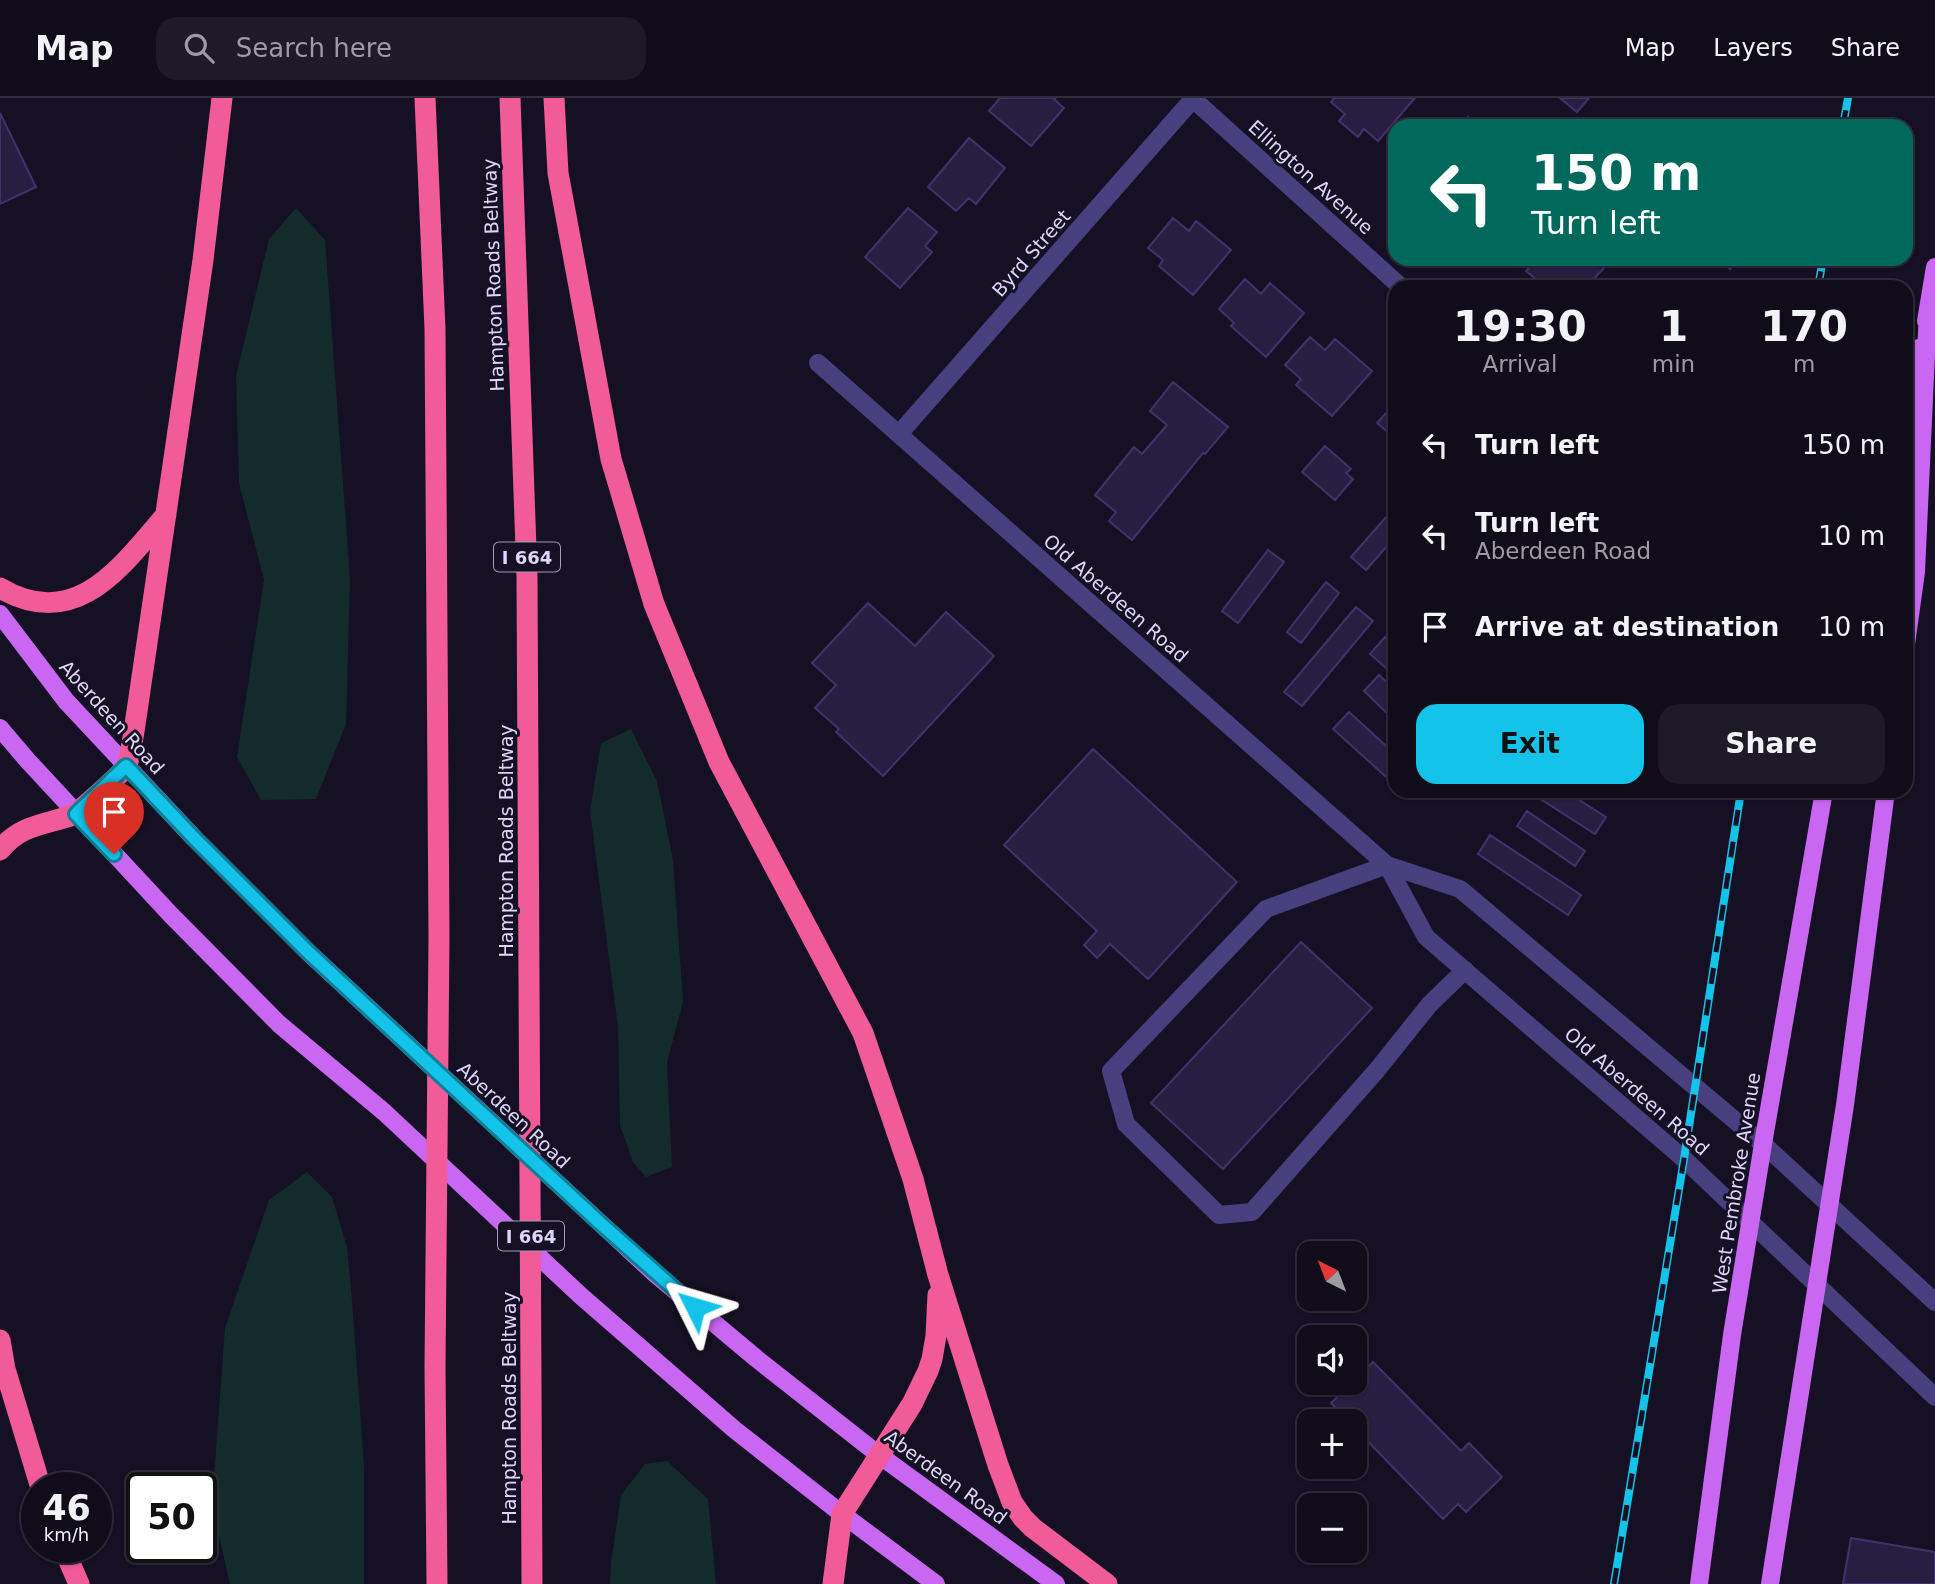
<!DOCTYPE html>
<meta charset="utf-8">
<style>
:root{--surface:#100c1a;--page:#1e1a27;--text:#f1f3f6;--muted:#9c9ba2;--line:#302c39;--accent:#14c3e9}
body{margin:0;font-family:"DejaVu Sans",sans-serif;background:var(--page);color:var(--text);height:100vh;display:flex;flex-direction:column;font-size:26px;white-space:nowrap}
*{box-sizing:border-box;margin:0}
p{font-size:23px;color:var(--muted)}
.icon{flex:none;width:38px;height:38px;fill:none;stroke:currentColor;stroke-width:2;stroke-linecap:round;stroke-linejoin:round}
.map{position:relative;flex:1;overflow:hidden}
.sheet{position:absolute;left:1388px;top:182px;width:525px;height:518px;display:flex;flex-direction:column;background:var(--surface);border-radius:21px;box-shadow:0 2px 5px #0004,0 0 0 2px var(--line)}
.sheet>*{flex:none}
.top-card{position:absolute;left:1388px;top:21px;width:525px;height:147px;border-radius:21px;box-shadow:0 2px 5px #0004,0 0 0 2px var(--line);background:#00695c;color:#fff;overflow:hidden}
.needle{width:46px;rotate:318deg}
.tools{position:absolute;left:1297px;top:1143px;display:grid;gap:14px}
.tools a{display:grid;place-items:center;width:70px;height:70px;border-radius:14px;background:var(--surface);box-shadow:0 2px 5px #0004,0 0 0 2px var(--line);font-size:35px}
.speed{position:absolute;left:21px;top:1374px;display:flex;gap:14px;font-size:35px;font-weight:700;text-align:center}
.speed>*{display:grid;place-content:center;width:91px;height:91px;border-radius:50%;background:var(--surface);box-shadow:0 2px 5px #0004,0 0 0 2px var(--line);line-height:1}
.speed small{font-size:18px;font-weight:400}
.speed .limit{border:4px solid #111;border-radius:10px;background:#fff;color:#111}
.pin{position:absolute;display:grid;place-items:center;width:60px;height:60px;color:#fff;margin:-72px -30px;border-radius:50% 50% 50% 0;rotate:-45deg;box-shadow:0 0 7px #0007}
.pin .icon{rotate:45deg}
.me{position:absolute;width:77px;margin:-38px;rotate:310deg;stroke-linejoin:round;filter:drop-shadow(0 0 5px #0008)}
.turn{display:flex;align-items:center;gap:24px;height:147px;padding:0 28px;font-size:32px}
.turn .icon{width:91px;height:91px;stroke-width:2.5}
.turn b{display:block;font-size:49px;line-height:60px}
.eta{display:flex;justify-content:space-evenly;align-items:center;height:119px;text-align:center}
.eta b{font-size:42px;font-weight:800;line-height:49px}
.primary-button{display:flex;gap:14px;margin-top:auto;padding:14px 28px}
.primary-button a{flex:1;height:80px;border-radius:21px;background:var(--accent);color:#111;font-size:28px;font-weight:800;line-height:80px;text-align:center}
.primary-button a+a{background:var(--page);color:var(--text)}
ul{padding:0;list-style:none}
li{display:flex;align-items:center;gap:21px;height:91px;padding:0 28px}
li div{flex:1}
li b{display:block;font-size:26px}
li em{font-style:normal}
header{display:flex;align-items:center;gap:42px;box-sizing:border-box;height:98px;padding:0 35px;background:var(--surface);border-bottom:2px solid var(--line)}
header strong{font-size:33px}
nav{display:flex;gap:38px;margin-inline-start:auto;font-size:24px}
.search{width:490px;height:63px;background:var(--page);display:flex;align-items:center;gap:18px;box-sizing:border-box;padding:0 24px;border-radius:21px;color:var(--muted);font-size:26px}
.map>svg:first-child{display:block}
.green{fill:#142b2c}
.building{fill:#281e42;stroke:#42326c;stroke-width:2}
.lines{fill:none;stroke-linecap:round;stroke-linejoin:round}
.minor{stroke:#473f7e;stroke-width:18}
.major{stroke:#c966f2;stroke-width:18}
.highway{stroke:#f15b97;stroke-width:21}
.rail-casing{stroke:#14c3e9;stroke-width:8}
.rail{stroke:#151023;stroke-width:5;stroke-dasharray:16;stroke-linecap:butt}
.route-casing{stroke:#0d7f97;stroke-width:18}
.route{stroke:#14c3e9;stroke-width:12}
.labels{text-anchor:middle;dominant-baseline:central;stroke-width:6;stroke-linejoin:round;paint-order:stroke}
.shield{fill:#151023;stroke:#a19bba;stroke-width:2}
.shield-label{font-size:18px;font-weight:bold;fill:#ddd6fb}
.street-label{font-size:19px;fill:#ddd6fb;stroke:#151023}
</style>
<header>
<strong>Map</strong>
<div class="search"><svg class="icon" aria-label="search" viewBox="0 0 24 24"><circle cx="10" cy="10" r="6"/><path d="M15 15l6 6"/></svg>Search here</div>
<nav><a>Map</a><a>Layers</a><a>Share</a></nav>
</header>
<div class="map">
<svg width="1935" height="1486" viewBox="0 0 1935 1486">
<rect width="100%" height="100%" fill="#151023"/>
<!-- green -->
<path class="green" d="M296,110l29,32 25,339 -4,145 -30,75 -55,1 -24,-43 27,-177 -25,-97 -3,-107 33,-137z
M631,631l26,52 16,79 10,142 -16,60 5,105 -26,10 -13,-15 -13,-37 -2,-98 -28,-216 11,-68z
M307,1074l25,25 15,50 5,53 12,166v118h-134l-18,-79 13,-177 44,-128z
M667,1363l41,38 8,85h-106l1,-21 10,-68 24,-31z"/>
<!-- building -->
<path class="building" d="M1000,0h56l-2,1 10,9 -33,38 -42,-35z
M1334,0h81l-37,43 -14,-12 -6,8 -19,-16 6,-7 -14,-12z
M1560,0h29l-12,14z
M0,15l36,74 -36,17z
M1468,19l9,9h-18z
M969,40l36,30 -29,36 -7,-6 -13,13 -28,-24z
M908,110l29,24 -12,14 7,6 -32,36 -35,-31z
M1173,120l16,13 7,-10 35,29 -38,45 -34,-29 4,-6 -15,-12z
M1537,161h63l7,6 -21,22h-41l-19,-16z
M1718,161h20l-8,10z
M1245,181l16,15 9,-11 34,30 -38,44 -35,-31 3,-3 -15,-14z
M1310,239l15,13 10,-11 37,32 -40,45 -36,-31 5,-6 -16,-14z
M1173,284l55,45 -23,27 -2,-1 -71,87 -23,-19 7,-9 -21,-17 39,-48 8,7 25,-29 -17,-14z
M1395,305v35l-18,-15z
M1325,348l26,23 -5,4 7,6 -18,21 -33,-28z
M1386,419l9,7v13l-29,33 -15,-13z
M1268,452l16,12 -46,61 -16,-12z
M1326,484l13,11 -38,50 -14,-11z
M868,505l47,43 31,-34 48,44 -111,120 -47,-44 3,-3 -24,-21 21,-23 -24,-22z
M1356,509l17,14 -71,85 -18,-14z
M1385,539l10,8v31l-25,-22z
M1379,577l16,15v31l-31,-30z
M1349,614l46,42v31l-62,-56z
M1093,651l144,133 -89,97 -38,-35 -13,14 -13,-13 13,-14 -93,-86z
M1528,693h37l41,26 -11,17z
M1527,713l58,40 -10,15 -58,-40z
M1490,737l91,60 -13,20 -90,-61z
M1301,844l71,66 -149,161 -72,-66z
M1373,1264l88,89 8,-8 33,34 -36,35 -8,-8 -15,15 -89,-92v-6h-6l-17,-18 21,-21h2v-2z
M1851,1440l84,14v32h-92z"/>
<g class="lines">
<!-- minor -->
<path class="minor" d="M1192,0l209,189
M818,265l569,502 39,72 258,222 251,238
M899,336l294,-335
M1387,767l-121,44 -155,162 15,53 93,91 33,-3 125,-142 52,-65 36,-35
M1387,767l73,24 303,255 172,158"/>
<!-- major -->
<path class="major" d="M1926,223l9,-54
M1906,301l13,-51
M0,516l66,87 128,137 114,114 275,255 70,65 104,87 122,96 177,129
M1906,546l10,-72 12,-261
M0,630l28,33 143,154 108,109 105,88 197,184 154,134 107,84 94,70
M1699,1486l33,-249 31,-191 61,-353
M1770,1486l75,-479 41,-314"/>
<!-- highway -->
<path class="highway" d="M425,0l10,231 4,608 -4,430 2,217
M510,0l17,479 5,1007
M554,0l4,75 53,286 43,145 65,158 144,271 50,146 25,96 60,190 14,37 11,16 10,10 74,56
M0,490c76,44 120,-20 166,-73
M0,752c21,-26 45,-25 73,-35 6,-3 49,-42 53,-48 5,-9 8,-38 10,-49l67,-458 19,-162
M0,1242l5,29 36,119
M63,1449l16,37
M833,1486l9,-70 70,-110 16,-33 4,-12 4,-23 2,-41"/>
<defs>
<path id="rail" d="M1843,28l5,-28
M1818,189l5,-28
M1614,1486l70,-425 57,-368"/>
</defs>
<!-- rail casing -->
<use href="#rail" class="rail-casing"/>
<!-- rail -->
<use href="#rail" class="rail"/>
</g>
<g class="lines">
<defs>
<path id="route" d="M114,756l-38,-40 50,-48 68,72 114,114 292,271 95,84"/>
</defs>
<!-- route casing -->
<use href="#route" class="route-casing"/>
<!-- route -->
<use href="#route" class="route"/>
</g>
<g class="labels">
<!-- shield labels -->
<g class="shield">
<rect x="494" y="444.5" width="66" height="29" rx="5"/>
<rect x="498" y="1123.5" width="66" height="29" rx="5"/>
</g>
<g class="shield-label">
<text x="527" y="459">I 664</text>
<text x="531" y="1138">I 664</text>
</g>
<!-- street labels -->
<g class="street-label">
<text transform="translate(1311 79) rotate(42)">Ellington Avenue</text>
<text transform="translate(1031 155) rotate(-49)">Byrd Street</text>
<text transform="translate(493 177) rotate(-92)">Hampton Roads Beltway</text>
<text transform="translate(1116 500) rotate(41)">Old Aberdeen Road</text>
<text transform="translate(112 619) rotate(48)">Aberdeen Road</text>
<text transform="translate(506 743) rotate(-90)">Hampton Roads Beltway</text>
<text transform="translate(1637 993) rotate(41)">Old Aberdeen Road</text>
<text transform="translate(514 1017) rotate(43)">Aberdeen Road</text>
<text transform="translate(1736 1085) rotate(-81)">West Pembroke Avenue</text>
<text transform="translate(509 1310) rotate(-90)">Hampton Roads Beltway</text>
<text transform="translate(946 1379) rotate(36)">Aberdeen Road</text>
</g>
</g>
</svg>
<div class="tools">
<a><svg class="needle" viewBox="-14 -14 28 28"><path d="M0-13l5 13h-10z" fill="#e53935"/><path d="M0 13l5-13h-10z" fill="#9c9ba2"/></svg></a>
<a><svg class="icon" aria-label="sound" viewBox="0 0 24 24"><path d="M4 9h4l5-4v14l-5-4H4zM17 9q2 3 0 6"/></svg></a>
<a>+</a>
<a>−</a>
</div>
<div class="speed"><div>46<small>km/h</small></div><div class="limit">50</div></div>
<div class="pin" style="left:114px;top:756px;background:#d93025"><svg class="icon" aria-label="arrive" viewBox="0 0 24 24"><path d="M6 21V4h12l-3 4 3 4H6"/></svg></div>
<svg class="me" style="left:695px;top:1209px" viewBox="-20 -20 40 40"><path d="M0-17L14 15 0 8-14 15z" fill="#14c3e9" stroke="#fff" stroke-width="4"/></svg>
<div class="top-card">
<div class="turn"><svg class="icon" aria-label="left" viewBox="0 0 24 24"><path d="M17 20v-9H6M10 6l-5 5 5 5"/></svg><div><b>150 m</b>Turn left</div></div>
</div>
<section class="sheet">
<div class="eta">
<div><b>19:30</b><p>Arrival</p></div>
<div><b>1</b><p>min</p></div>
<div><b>170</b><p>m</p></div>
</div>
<ul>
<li><svg class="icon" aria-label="left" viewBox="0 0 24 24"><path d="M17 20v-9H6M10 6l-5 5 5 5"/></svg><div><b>Turn left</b></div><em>150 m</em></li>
<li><svg class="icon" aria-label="left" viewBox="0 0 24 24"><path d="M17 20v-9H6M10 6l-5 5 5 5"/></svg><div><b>Turn left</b><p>Aberdeen Road</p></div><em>10 m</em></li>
<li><svg class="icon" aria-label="arrive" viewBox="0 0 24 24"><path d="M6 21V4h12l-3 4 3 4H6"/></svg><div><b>Arrive at destination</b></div><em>10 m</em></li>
</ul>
<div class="primary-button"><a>Exit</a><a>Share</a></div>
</section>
</div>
